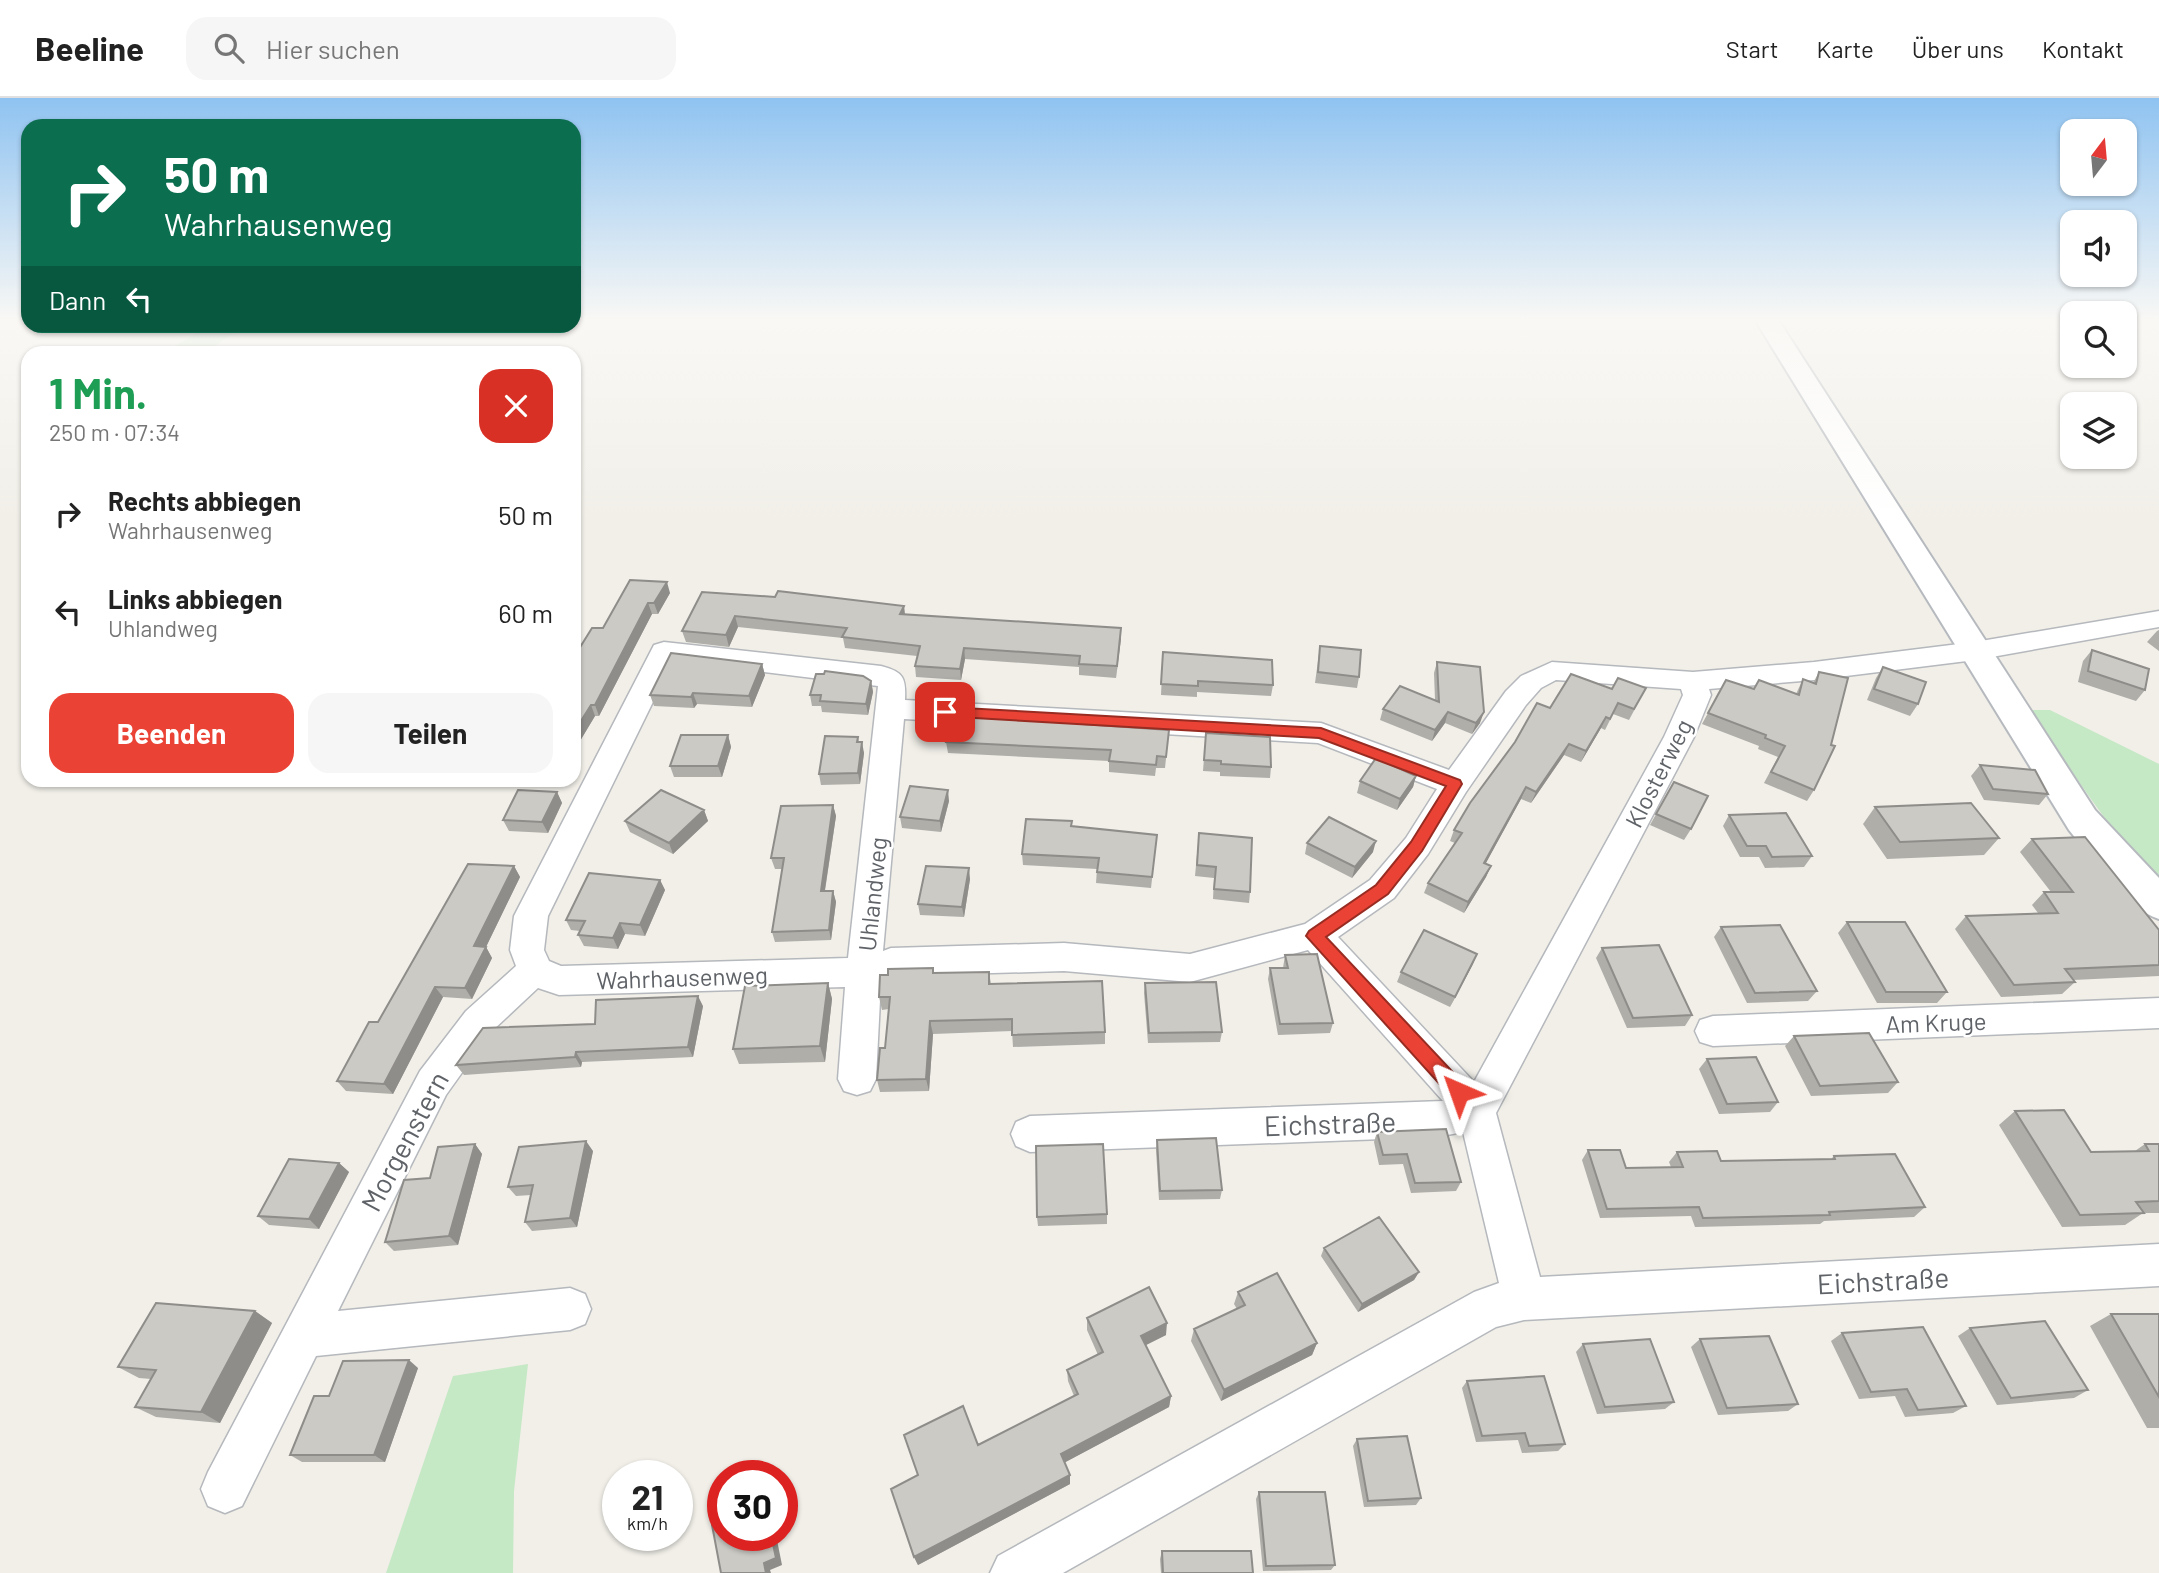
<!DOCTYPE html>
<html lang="de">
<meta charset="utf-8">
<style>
:root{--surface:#fff;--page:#f6f6f6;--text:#222;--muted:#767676;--line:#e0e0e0;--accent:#ea4335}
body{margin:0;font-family:Barlow,sans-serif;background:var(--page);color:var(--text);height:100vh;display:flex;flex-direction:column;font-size:26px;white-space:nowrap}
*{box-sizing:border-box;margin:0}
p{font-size:23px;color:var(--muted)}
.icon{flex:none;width:38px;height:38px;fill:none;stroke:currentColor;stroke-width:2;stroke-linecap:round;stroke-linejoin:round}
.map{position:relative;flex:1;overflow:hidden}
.sheet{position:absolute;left:21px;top:248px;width:560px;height:441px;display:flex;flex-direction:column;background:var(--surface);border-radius:21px;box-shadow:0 2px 5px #0004}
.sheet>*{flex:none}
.banner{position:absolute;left:21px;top:21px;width:560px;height:214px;border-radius:21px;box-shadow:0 2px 5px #0004;background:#0b6e4f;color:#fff;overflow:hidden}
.needle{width:46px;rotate:16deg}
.buttons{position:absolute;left:2060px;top:21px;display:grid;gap:14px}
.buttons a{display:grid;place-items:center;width:77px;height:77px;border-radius:14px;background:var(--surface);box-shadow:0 2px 5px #0004;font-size:35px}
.speed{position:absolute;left:602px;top:1362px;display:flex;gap:14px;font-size:35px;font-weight:700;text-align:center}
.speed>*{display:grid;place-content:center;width:91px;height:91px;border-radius:50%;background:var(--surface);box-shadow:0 2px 5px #0004;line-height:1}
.speed small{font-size:18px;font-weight:400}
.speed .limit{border:10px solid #d22;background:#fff;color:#111}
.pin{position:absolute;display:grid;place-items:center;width:60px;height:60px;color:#fff;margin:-30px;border-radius:14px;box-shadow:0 4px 10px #0006}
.me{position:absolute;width:77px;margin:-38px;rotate:317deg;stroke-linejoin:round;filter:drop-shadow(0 0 5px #0008)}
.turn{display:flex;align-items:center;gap:24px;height:147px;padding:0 28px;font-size:32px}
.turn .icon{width:91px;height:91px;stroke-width:2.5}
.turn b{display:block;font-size:49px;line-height:60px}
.then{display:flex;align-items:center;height:66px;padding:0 28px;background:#0003;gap:14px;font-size:26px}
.round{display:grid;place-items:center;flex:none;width:74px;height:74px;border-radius:21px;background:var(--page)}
.overview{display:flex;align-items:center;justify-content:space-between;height:119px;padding:0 28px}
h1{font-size:42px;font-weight:700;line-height:52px;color:#1e9e55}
.action{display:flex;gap:14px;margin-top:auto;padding:14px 28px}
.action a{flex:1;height:80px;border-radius:21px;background:var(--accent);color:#fff;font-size:28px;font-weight:700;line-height:80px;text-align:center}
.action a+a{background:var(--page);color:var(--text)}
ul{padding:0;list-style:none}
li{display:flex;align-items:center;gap:21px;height:98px;padding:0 28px}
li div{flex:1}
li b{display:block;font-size:26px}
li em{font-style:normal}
header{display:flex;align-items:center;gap:42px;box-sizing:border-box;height:98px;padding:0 35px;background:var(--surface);border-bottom:2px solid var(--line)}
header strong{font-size:33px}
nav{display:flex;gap:38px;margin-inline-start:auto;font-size:24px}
.search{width:490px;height:63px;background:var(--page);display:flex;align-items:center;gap:18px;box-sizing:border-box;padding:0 24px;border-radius:21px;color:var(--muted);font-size:26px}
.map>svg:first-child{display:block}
.green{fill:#c5e8c5}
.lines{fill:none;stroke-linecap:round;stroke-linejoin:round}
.street-casing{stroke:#b5b8bc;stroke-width:3}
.secondary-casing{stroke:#b6babf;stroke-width:4}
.street{fill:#fff;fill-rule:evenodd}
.secondary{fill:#fff;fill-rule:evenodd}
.wall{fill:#afaea9}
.shaded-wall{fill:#8f8d8a}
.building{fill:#cccac5;stroke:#8f8d8a;stroke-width:2}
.route{fill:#ea4335;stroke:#982c22;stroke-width:2}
.labels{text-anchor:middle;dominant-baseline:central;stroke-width:5;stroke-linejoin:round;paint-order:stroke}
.street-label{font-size:24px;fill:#5f6368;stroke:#fff}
.near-street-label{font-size:28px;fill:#5f6368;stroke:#fff}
</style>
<header>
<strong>Beeline</strong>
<div class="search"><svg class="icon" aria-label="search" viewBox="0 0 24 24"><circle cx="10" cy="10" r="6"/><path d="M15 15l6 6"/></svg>Hier suchen</div>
<nav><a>Start</a><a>Karte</a><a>Über uns</a><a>Kontakt</a></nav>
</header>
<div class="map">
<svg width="2159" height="1475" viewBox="0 0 2159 1475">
<rect width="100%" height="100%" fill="#f1efe8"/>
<!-- green -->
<path class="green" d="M208,228h37c-11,6 -22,16 -33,21 -8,3 -39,7 -49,6z
M2032,612h18l109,54v115c-52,-49 -88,-109 -127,-169z
M528,1266l-14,127 -1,82h-127l67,-197z"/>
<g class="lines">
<defs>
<path id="street" d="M2159,513v16l-184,33 -161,20 -105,9 2,6 -17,42 -198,376 44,164 619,-33v42l-635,34 -28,7 -433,246h-73l8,-17 476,-264 25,-9 -36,-151 -26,5 -407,15 -14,-6 -5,-12 5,-12 14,-6 413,-15 -135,-151 -118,32 -126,-11 -172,5 -11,4 -5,99 -6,12 -13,4 -13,-4 -6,-12 7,-92 -286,8 -21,-7 -47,44 -45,63 -108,216 232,-23 15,6 6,15 -6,15 -15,6 -254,26 -74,150 -17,7 -17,-7 -7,-17 7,-17 212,-401 46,-60 50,-45 -6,-16 4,-34 140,-271 10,-3 217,24c23,6 25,12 24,34l416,23 128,47 57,-79 15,-15 31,-14 141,10 121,-10 161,-20zM673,563l205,25 -30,272 -287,8 -12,-5 -5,-11 4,-34zM1556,582l125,9 2,6 -19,42 -190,345 -136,-145 56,-39 34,-44 38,-62 60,-87 15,-17zM904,621l414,24 119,46 -31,49 -36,42 -65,44 -115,30 -126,-11 -173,5 -8,3z
M2159,900v30l-446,18 -13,-4 -5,-11 5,-11 13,-4z"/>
<path id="secondary" d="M1754,220h23l318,492 64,68v41c-34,-11 -67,-61 -90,-89z"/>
</defs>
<!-- street casing -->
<use href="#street" class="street-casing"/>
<!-- secondary casing -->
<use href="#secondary" class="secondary-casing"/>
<!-- street -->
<use href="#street" class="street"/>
<!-- secondary -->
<use href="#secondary" class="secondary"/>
</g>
<!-- wall -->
<path class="wall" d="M630,482l40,13 -12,21h-6l-53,102h-4l-21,35 29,-123z
M702,494l202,14 1,9 216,13 -5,50 -37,-3v-8l-114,-8 -4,21 -45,-3 -1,-11 2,-10 -72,-8 -2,-10 -105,-11 -9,20 -43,-5 -4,-11z
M2159,532v21l-12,-9 10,-11z
M1320,548l39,31 -2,11 -42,-5z
M2092,552l53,40 -9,11 -58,-19 5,-21z
M1163,554l110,33 -2,11 -74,-4v5l-36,-2z
M1437,564l43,61 -8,11 -27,-11 -13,18 -52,-21 3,-11 52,-9 -1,-27z
M762,566l3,11 -13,32 -55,-3 -3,4 -40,-2 -4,-11z
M1883,569l35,37 -8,12 -43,-16 9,-22z
M1819,574l-5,118 -7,11 -43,-18 14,-26 -20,-8 1,-3 -57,-22 24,-44 28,9 42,5 7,-15 10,4z
M871,583l2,11 -5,23 -46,-3 -1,-6h-9l-2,-11z
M1646,590l-17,32 -16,-6 -8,16 -4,-2 -20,34 -17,-7 -33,48 -10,-4 -36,65 6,2 -5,11 -22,36 -40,-20 4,-10 27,-40 -5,-2 4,-11 96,-122 62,-19z
M1083,626l86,6 -4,38h-9l-1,8 -46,-4v-11l-161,-8 -2,-11z
M1206,635l65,34 -1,11 -50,-2v-4l-17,-1z
M728,637l3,12 -9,30h-48l-4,-11z
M858,639l1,5 5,11 -4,31 -39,1 -2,-11z
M1980,667l68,29 -9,11 -55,-5 -13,-24z
M1416,678l-3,11 -16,23 -40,-17 3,-12z
M1674,684l17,47 -7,11 -34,-15z
M557,694l5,11 -14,30 -39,-2 -6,-11z
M949,703l-8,31 -39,-4 -2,-11z
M833,707l3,11 -11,75h8l3,11 -5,38 -56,2 -3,-10 10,-63h-7l-4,-11z
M1875,709l124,31 -15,17 -97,4 -24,-35z
M704,712l4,11 -35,33 -43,-22 -5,-11z
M1729,717l83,41 -8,11 -39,1 -6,-11h-19l-17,-31z
M1072,728l85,9 -6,53 -55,-5 1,-14 -74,-4 -1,-11z
M1199,735l51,59 -1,11 -36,-4 1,-21 -19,-2z
M2032,741l127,91v46l-86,4 2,2 -13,12 -61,3 -46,-68 11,-13 72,-3 -6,-8 12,-13h7l-31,-40z
M1307,745l66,9 -21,26 -47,-24z
M514,768l6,11 -34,70 6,11 -20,41 -29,-2 -50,97 -47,-3 -9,-10 41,-59z
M970,781l-6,38 -44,-2 -2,-11z
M660,782l5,10 -20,46 -20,-2 -7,15 -34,-3 -6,-11 2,-4 -9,-1 -5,-10z
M1847,824l100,70 -10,11h-60l-39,-70z
M1721,829l96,64 -9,10 -61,2 -33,-66z
M1602,850l90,67 -7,11 -58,2 -31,-70z
M1285,857l48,68 -3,10 -52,2 -10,-56 2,-11h13z
M1473,866l-23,43 -53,-25 4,-10z
M989,874l2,12 114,48v12l-92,3 -1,-16 -79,3 -4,57 -49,1 -3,-12 8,-32 4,-39 -7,1 -3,-13 55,-24z
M828,885l4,16 -7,63 -86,2 -6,-15z
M1145,885l77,49 -2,10 -72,1 -4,-50z
M703,908l-10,51 -111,5 -1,5 -117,8 -8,-10z
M1794,938l104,46 -10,11 -77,3 -26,-50z
M1707,961l71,43 -8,10 -51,2 -20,-45z
M2015,1013l76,41 44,-1 10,-7h14v69h-16l-18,12 -63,2 -63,-102z
M1377,1034l84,50 -5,9 -45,2 -8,-29 -24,1 -5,-23z
M1157,1042l65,50 -2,9 -61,1 -3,-50z
M475,1046l7,10 -24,91 -64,6 -9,-9 45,-64z
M1588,1052l38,18 45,-1 -2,-5 8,-10 44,9 110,-2 3,-3 91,51 -11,10 -90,4 -4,3 -125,3 -4,-11 -91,2 -18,-58z
M593,1053l-16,76 -45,4 -7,-9 6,-27 -15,1 -8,-9z
M339,1065l10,9 -30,57 -50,-4 -11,-9z
M1107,1116v10l-69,2 -1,-9z
M1324,1150l95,24 -5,8 -56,32 -37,-56z
M1238,1194l79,51 -5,12 -91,46 -30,-60 3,-12 43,-20 -3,-5z
M255,1213l17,12 -52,100 -64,-6 -21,-10 16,-28 -12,-1 -21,-11z
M2111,1216h48v114h-12l-57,-102z
M1087,1220l79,17 -20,10 25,51 -2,11 -104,55 5,22 -152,81 -4,-8 64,-112 96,-49 -6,-15 -1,-11 31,-15 -11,-25z
M1970,1230l118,62 -14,8 -77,7 -39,-69z
M1842,1235l124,73 -13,7 -48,4 -10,-21 -36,3 -28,-58z
M1700,1241l98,65 -10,7 -70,4 -27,-68z
M1583,1246l91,58 -9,7 -68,5 -21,-62z
M418,1270l-33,94h-83l-12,-7 39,-59z
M1467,1283l98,63 -7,7 -36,2 -4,-13 -42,2 -14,-54z
M1357,1341l64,59 -5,7 -52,2 -11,-61z
M1259,1394l76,73 -4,5 -68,1 -7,-72z
M1162,1453l91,22h-92l-1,-14z"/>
<!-- shaded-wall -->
<path class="shaded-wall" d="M667,484l3,11 -12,21 -4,-11z
M648,505l4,11 -53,102 -4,-11z
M904,508l1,11 -5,-3z
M735,518l3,11 -9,20 -3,-12z
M1121,530v11l-5,39 1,-12z
M964,550l1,11 -4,21 -1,-11z
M762,566l3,11 -13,32 -3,-11z
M871,583l2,11 -5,23 -2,-11z
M693,595l4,11 -3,4 -3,-11z
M591,607l4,11 -21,35v-19z
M1448,614l-3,11 -13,18 3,-11z
M1484,614l-4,11 -8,11 4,-11z
M1606,619l-5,11 -20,34 5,-11z
M728,637l3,12 -9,30 -4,-11z
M862,644l2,11 -4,31 -2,-11z
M1569,646l-5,11 -33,48 5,-11z
M1416,678l-3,11 -16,23 3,-11z
M1526,689l-5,12 -41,75 4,-11z
M948,692l1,11 -8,31 -1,-11z
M557,694l5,11 -14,30 -6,-11z
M833,707l3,11 -13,86 -2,-11z
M704,712l4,11 -35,33 -4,-11z
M1376,743l-3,11 -21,26 3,-11z
M514,768l6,11 -35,72 1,-2 6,11 -20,41 -7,-11 9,-42z
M1491,768l-5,11 -22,36 4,-11z
M969,770l1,11 -6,38 -2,-10z
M660,782l5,10 -20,46 -5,-11z
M833,793l3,11 -5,38 -2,-10z
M620,825l5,11 -7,15 -5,-11z
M1477,856l-4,10 -23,43 5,-10z
M828,885l4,16 -7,63 -5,-16z
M435,889l8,10 -50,97 -9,-10z
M698,898l5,10 -10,51 -5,-10z
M930,923l3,13 -4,57 -3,-12z
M576,954l6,10 -1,5 -6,-10z
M586,1043l7,10 -16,76 -7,-9z
M475,1046l7,10 -24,91 -9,-9z
M339,1065l10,9 -30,57 -10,-10z
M1419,1174l-5,8 -56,32 4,-8z
M255,1213l17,12 -52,100 -19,-11z
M1167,1225l-1,12 -26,13 1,-12z
M1317,1245l-5,12 -91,46 3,-11z
M409,1262l9,8 -33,94 -11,-7z
M1171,1298l-2,11 -107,57 -1,-10z
M1070,1377v9l-152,81 -4,-8z
M771,1437h5l6,30 -12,5 1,3h-5l-2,-10z"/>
<!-- building -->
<path class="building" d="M630,482l37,2 -13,21h-6l-53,102h-4l-17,27v-75l18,-29h11z
M778,493l126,15 -4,8 221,14 -4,38 -38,-2 1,-8 -116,-8 -4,21 -45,-3 5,-20 -78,-9 5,-9 -112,-12 -9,19 -44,-4 20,-39 73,5z
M1320,548l41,4 -2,27 -41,-5z
M2092,552l57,19 -4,21 -57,-19z
M1163,554l109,8 1,25 -75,-4v5l-37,-2z
M671,555l91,11 -13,32 -56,-3 -2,4 -41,-2z
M1437,564l43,5 4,45 -8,11 -28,-11 -13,18 -52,-21 17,-23 39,16z
M1883,569l43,15 -8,22 -44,-15z
M825,573l38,5 8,5 -5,23 -46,-3 1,-6h-11l6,-21h8z
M1819,574l29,6 -17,67 4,1 -21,44 -43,-18 14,-26 -20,-8 1,-3 -58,-22 18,-33 28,9 5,-9 40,15 4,-16 13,5z
M1571,576l41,15 6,-11 28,10 -12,21 -16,-6 -8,16 -4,-2 -20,34 -17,-7 -33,48 -10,-5 -42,76 7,3 -23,36 -40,-19 34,-50 -8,-3 16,-27 45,-61 22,-39 13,5z
M955,615l128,8v3l86,6 -3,27 -9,-1 -1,9 -47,-4 2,-11 -165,-8z
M1206,635l64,4 1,30 -50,-3v-3l-17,-1z
M681,637h47l-10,31h-48z
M825,638l33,1 -1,5h5l-4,31 -39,1z
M1376,660l40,18 -16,23 -40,-18z
M1980,667l55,5 13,24 -55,-5z
M1674,684l34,14 -17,33 -35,-15z
M910,688l38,4 -8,31 -40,-4z
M518,692l39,2 -15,30 -39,-2z
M661,692l43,20 -35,33 -44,-22z
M1971,705l28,35 -99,4 -25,-35z
M833,707l-12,86h12l-4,39 -57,2 12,-74h-13l10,-52z
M1786,715l26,43 -40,1 -6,-11h-19l-18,-31z
M1329,719l47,24 -21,26 -48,-24z
M1026,721l46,2 -1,5 86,9 -5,42 -55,-5 2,-14 -77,-4z
M1199,735l53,5 -2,54 -36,-3 2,-22 -19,-2z
M2085,739l74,93v35l-94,4 10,13 -61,3 -48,-69 92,-3 -14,-21h29l-41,-53z
M468,766l46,2 -40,80 12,1 -21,41 -30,-1 -51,97 -47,-3 32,-59h9z
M926,768l43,2 -7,39 -44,-3z
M589,775l71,7 -20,45 -20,-2 -7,15 -35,-3 7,-14 -19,-1z
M1847,824h58l42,70h-61z
M1780,827l37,66 -62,2 -34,-66z
M1424,832l53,24 -22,43 -54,-25z
M1659,847l33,70 -59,3 -31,-70z
M1317,856l16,69 -53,1 -10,-56h18l-3,-13z
M933,870v5l56,-1v12l113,-3 3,51 -93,3v-16l-82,2 -4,58 -49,1 3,-32h5l5,-51h-11l1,-22h8v-6z
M1216,884l6,50 -73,1 -4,-50z
M828,885l-8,63 -87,3 12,-63z
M698,898l-10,51 -112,5 -1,5 -119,8 27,-37 112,-4 1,-24z
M1869,935l29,49 -78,4 -26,-50z
M1756,959l22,45 -51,2 -20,-45z
M2064,1012l27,42 58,-1 -4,-7h14v57l-23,1 8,11 -64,2 -65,-104z
M1446,1031l15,53 -46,1 -8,-29 -24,1 -6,-23z
M1216,1040l6,52 -62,1 -3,-51z
M586,1043l-16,77 -45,4 8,-37 -25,2 11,-40z
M475,1046l-26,92 -64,6 19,-62 26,-2 8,-31z
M1103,1046l4,70 -70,3 -1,-71z
M1588,1052h32l6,18 57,-1 -6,-15 40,-1 4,10 114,-2 -1,-3 61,-2 30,53 -96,5 1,3 -127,3 -4,-11 -92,2z
M289,1061l50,4 -30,56 -51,-3z
M1379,1119l40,55 -57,32 -38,-56z
M1277,1175l40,70 -93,47 -30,-61 51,-24 -7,-13z
M1149,1189l18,36 -26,13 30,60 -110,58 9,21 -156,82 -23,-68 27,-14 -14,-40 59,-29 15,39 100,-51 -11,-24 36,-18 -16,-34z
M156,1205l99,8 -54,101 -66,-5 21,-37 -38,-3z
M2111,1216h48v83z
M2045,1223l43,69 -77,8 -41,-70z
M1923,1229l43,79 -48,4 -11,-21 -36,3 -29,-59z
M1769,1238l29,68 -71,4 -27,-69z
M1650,1241l24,63 -69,5 -22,-63z
M409,1262l-35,95h-84l24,-59h15l14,-35z
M1544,1278l21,68 -36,2 -4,-13 -43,3 -15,-55z
M1407,1338l14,62 -53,3 -11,-62z
M1259,1394h66l10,73 -69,1z
M723,1422v15h48l5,23 -12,5 2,10h-45l-9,-48z
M1162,1453h89l2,22h-90z"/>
<!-- sky -->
<linearGradient id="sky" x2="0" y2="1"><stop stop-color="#8fc3f1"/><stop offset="0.52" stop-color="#f9f8f5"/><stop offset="1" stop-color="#f9f8f5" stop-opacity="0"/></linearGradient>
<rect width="2159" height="426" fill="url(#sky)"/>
<!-- route -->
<path class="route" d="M945,609l376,21 139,52 2,4 -40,67 -34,43 -62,43 140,149 3,6 -3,6 -7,3 -7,-3 -146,-162 3,-5 67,-46 35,-43 35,-56 -127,-48 -379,-22 -2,-4z"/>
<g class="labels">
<!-- street labels -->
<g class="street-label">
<text transform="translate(1658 675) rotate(-63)">Klosterweg</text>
<text transform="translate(872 796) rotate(-84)">Uhlandweg</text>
<text transform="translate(682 879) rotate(-2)">Wahrhausenweg</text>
<text transform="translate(1936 924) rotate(-2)">Am Kruge</text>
</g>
<!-- near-street labels -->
<g class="near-street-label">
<text transform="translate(1330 1025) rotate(-2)">Eichstraße</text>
<text transform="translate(404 1043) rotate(-62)">Morgenstern</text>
<text transform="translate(1883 1182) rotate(-3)">Eichstraße</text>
</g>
</g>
</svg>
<div class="buttons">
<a><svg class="needle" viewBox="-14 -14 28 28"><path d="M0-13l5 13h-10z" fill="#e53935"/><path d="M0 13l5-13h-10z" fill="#767676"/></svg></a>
<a><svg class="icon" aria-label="sound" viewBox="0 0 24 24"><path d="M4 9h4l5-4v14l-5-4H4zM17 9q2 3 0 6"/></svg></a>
<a><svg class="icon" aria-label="search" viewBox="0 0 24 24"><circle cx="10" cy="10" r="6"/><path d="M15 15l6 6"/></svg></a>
<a><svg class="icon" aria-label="layers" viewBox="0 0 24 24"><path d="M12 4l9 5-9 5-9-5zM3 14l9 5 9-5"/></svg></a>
</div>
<div class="speed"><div>21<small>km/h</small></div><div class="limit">30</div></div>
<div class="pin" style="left:945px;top:614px;background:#d93025"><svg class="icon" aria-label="arrive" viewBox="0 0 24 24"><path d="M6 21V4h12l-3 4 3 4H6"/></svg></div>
<svg class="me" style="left:1459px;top:994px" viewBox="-20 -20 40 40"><path d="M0-17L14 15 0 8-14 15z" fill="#ea4335" stroke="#fff" stroke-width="4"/></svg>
<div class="banner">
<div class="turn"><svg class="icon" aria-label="right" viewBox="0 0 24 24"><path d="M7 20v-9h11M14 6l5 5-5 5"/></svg><div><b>50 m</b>Wahrhausenweg</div></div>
<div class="then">Dann<svg class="icon" aria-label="left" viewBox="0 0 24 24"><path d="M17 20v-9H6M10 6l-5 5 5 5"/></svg></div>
</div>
<section class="sheet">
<div class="overview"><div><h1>1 Min.</h1><p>250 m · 07:34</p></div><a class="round" style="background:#d93025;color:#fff"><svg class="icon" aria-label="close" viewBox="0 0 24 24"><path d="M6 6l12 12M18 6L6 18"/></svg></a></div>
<ul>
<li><svg class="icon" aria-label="right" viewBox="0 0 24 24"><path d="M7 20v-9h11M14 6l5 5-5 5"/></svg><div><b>Rechts abbiegen</b><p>Wahrhausenweg</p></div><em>50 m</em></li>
<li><svg class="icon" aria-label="left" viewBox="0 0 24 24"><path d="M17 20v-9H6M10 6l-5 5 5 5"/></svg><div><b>Links abbiegen</b><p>Uhlandweg</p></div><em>60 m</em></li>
</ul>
<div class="action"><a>Beenden</a><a>Teilen</a></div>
</section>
</div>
